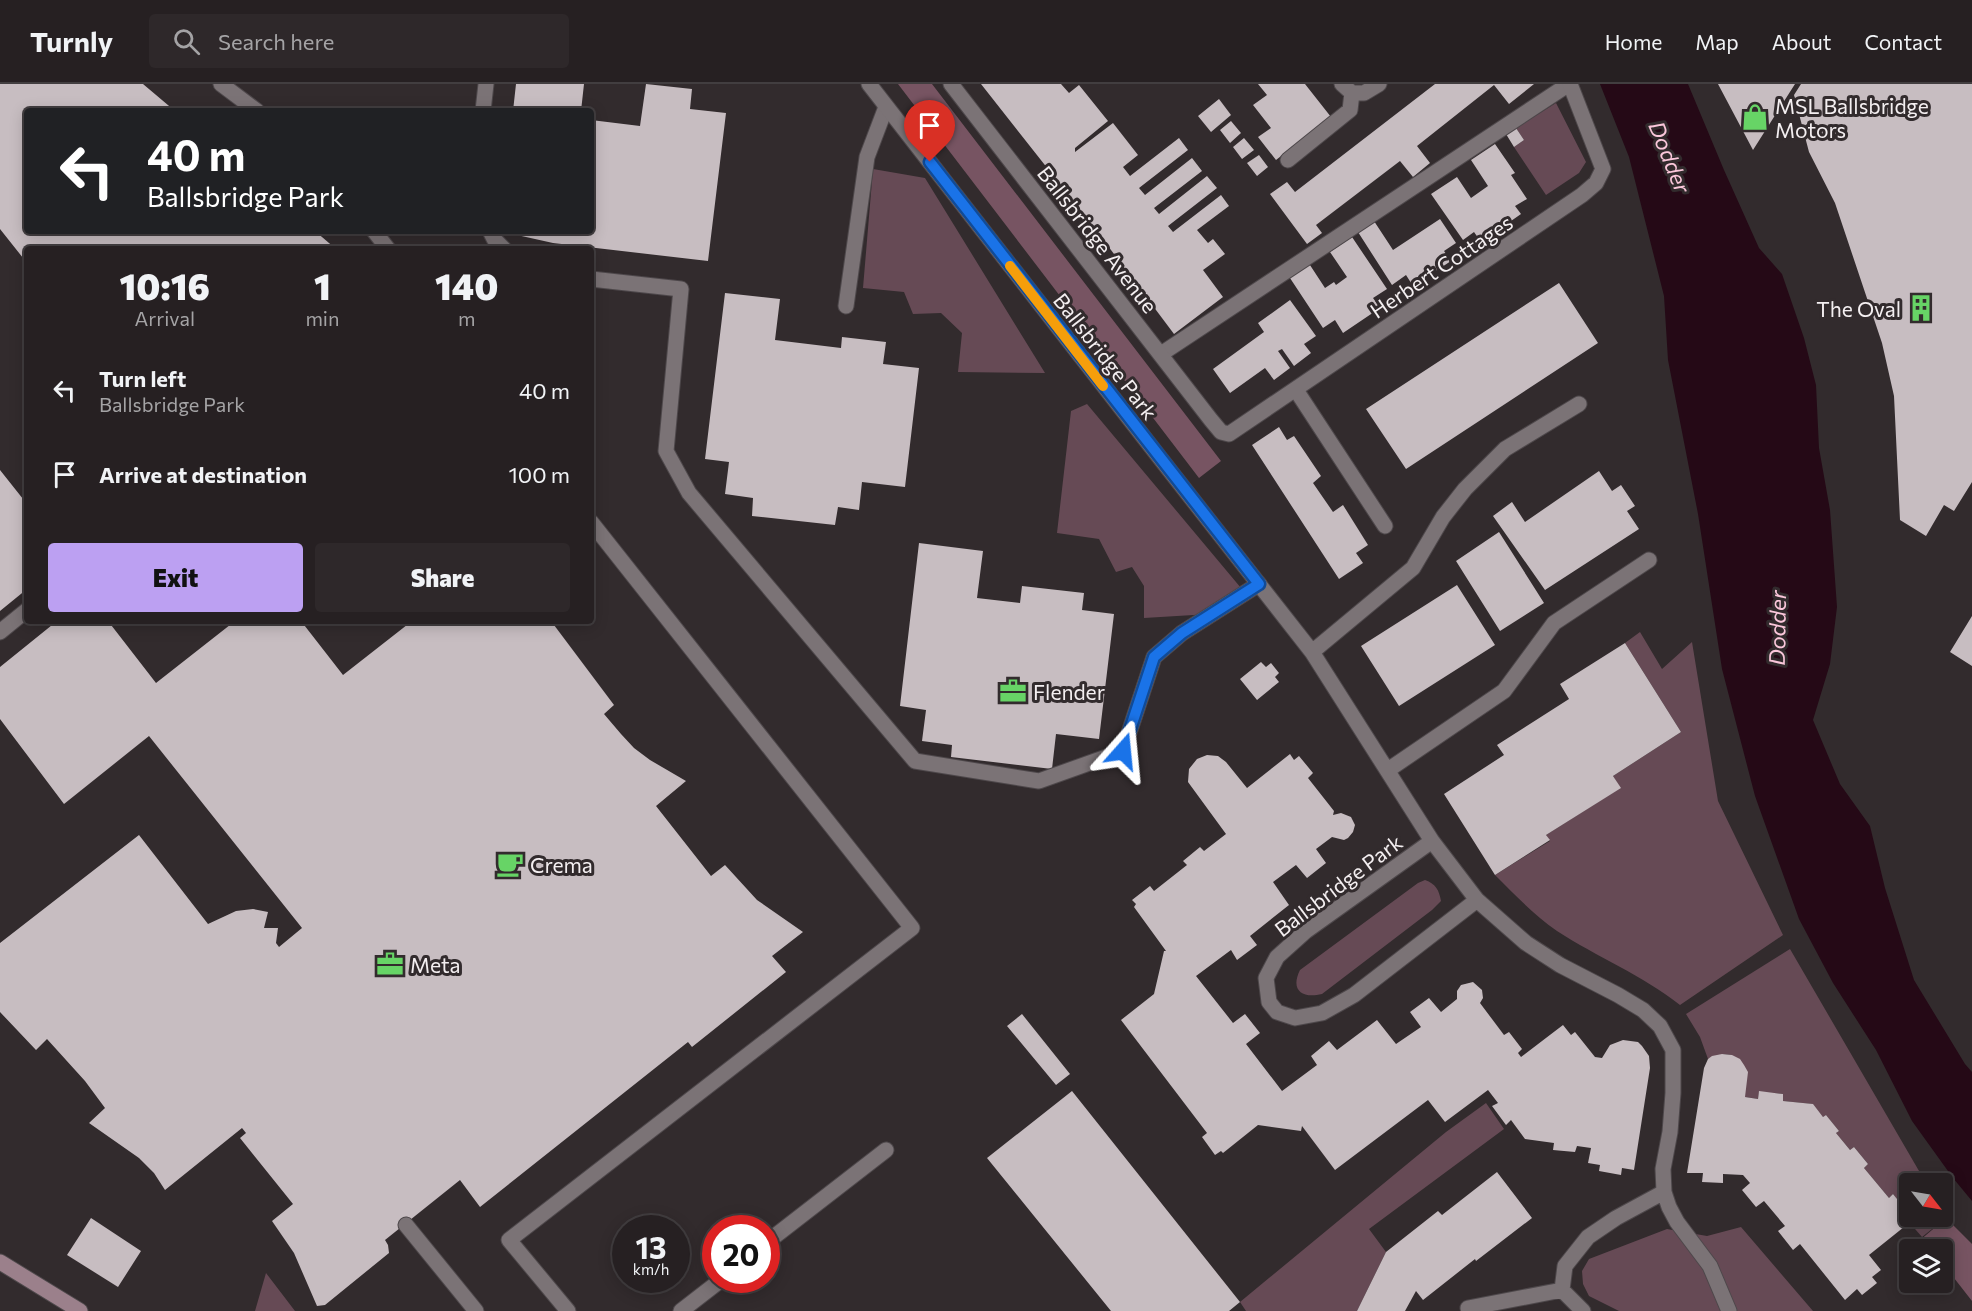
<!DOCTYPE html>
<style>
:root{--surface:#262022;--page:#2e282a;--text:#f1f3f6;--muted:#a4a3a5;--line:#423e40;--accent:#bca0f2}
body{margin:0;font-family:Commissioner,sans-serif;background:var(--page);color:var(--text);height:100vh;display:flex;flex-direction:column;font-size:22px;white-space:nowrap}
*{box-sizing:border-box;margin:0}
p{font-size:20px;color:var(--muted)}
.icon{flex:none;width:33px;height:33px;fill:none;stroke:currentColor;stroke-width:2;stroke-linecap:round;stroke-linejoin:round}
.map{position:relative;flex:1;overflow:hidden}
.drawer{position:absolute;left:24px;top:162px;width:570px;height:378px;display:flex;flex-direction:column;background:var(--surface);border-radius:6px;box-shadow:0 3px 15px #0003,0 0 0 2px var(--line)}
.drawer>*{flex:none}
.top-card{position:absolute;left:24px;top:24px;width:570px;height:126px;border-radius:6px;box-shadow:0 3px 15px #0003,0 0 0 2px var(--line);background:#202124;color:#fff;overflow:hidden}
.needle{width:39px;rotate:121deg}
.controls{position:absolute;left:1899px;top:1089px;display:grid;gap:12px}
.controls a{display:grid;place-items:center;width:54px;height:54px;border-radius:6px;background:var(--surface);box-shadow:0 3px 15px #0003,0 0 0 2px var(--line);font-size:30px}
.speed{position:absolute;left:612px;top:1131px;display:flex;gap:12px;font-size:30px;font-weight:700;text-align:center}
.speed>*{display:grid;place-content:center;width:78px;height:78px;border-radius:50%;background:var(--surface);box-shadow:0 3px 15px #0003,0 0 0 2px var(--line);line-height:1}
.speed small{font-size:15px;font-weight:400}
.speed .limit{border:9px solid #d22;background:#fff;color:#111}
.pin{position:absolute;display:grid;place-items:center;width:51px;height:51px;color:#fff;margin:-62px -26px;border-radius:50% 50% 50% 0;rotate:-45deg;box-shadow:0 0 6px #0007}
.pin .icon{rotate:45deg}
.me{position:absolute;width:66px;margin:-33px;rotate:18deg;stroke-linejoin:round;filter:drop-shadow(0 0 4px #0008)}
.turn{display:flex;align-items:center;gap:21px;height:126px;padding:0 24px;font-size:27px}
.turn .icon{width:78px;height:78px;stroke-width:2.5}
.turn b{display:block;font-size:42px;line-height:51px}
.eta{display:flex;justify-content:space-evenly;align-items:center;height:102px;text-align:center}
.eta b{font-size:36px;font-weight:800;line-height:42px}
.primary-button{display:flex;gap:12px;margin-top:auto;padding:12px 24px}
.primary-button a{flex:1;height:69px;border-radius:6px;background:var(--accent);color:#111;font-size:24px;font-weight:800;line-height:69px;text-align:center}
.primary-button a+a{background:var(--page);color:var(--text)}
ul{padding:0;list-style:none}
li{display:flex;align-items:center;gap:18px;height:84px;padding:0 24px}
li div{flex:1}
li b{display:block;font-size:22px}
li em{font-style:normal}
header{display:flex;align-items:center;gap:36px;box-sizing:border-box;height:84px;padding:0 30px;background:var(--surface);border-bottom:2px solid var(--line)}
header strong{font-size:28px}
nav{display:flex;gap:33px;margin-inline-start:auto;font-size:21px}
.search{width:420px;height:54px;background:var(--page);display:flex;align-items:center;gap:15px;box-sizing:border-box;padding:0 21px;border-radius:6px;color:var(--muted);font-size:22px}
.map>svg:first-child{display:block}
.green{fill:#664a55}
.forest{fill:#775462}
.water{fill:#250916}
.building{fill:#c7bdc1}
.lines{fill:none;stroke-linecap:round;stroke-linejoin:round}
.lane-casing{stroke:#4e484b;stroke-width:17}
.street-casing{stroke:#4e484b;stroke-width:17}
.secondary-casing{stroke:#4e484b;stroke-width:17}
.lane{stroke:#7b7376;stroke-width:15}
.street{stroke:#7b7376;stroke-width:15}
.secondary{stroke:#9b808b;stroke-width:15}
.route-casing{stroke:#114b97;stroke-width:15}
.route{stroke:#1a73e8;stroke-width:10}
.slow{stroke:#f59e0b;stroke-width:10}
.labels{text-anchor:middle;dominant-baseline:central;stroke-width:6;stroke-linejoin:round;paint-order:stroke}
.poi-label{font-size:21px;fill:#f4eff1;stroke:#322b2d;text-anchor:start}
.street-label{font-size:21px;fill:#f4eff1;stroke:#322b2d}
.water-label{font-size:22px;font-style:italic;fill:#fbc7db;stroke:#322b2d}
</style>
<header>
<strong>Turnly</strong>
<div class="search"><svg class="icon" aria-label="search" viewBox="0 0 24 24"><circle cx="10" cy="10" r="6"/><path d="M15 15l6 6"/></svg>Search here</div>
<nav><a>Home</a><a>Map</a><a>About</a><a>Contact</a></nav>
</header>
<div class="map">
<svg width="1972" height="1227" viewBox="0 0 1972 1227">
<rect width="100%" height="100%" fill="#322b2d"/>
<!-- green -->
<path class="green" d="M1556,19l30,59 -7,11 -33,22 -32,-48 10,-7 -8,-12z
M873,85l52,9 120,195 -87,-1 4,-39 -21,-20 -28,1 -9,-22 -41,-4z
M1087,320l154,184 -31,26 -66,4v-32l-12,-19 -16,5 -17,-33 -42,-6 14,-122z
M1640,548l22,37 30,-27 26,159 65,134 -103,70c-38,-30 -83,-48 -123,-74 -23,-16 -42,-36 -62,-56l55,-34 -4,-6 74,-47 -7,-12 68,-44 -56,-89z
M1425,796c11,4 14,10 16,21l-9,9 -110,84c-20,5 -32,-4 -22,-24l118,-87z
M1790,865l136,234 -16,1v32h32l1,-5 3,7 -24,19 -20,-23 4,-4 -13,-16 -4,4 -25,-30 4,-4 -14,-17 -4,3 -14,-17 3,-2 -13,-16 -3,2 -11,-13 -29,-3v-7l-24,-2 -1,7 -13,-2 -13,-42 -9,-1 -15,5 -8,-22 -14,-23z
M1486,1019l18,26 -135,100 17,23 -29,59h-111l-6,-9 206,-170z
M1741,1143l72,84h-194l-30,-15 -6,-12 -1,-13 7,-12 78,-30 40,7z
M266,1189l29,38h-40z"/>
<!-- forest -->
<path class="forest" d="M898,0h34l289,377 -22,17z
M1946,1134l26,26v57l-18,-23 -11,3 -1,-31h-32l-1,8 -4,-5z"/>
<!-- water -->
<path class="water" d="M1600,0h88l36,86 35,78 23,26 22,64 12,47 3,63 11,62 7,97 -7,57 -17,56 27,64 30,42 15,62 29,92 51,84 7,8v129l-19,-23 -41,-57 -36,-71 -43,-67 -34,-64 -44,-123 -33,-127 -24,-155 -30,-154 -4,-64 -35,-139z"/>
<!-- building -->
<path class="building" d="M0,0h143l32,27h-148v120h288l21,18h-309v14l-27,-34z
M516,0h68l-3,27h-68z
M646,0l46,5 -2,20 36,4 -18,148 -155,-18 -45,-10 1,-2h82v-111l49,6z
M981,0h80l8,9 10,-8 29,36 -33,27v4l38,-29 25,32 -15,12 7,9 49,-38 9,12 -49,38 6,7 47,-37 10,13 -48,37 5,6 48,-38 10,12 -49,38 5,6 48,-37 8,11 -32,24 11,13 5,-4 12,15 -22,16 20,27 -49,37 -81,-108z
M1258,0h47l26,33 -55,43 -18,-23 13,-9 -18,-23 14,-10z
M1435,0h99l-25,20 -15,-19 -77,61 13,17 -17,14 -13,-16 -84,64 6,8 -15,11 -37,-50 17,-12 8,10z
M1718,0h77l-42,66z
M1801,0h171v398l-18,29 -10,-6 -18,31 -26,-16 -6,-124 -12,-53 -47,-140 -26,-51 -15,-57z
M1219,15l12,16 -20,17 -13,-16z
M1231,37l10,12 -11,10 -10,-13z
M1516,44l8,12 -10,7 -8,-13z
M1244,54l10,12 -12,9 -9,-12z
M1495,60l20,29 -4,2 16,24 -12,7 6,8 -40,28 -7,-10 -11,8 -32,-46 26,-17 14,21 17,-12 -17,-26z
M1259,71l9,12 -11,9 -10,-13z
M1440,135l16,24 -12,8 7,10 -38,25 -7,-11 -14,10 -34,-53 16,-11 19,29z
M1352,153l35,52 -14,9 7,10 -37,25 -8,-13 -12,8 -35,-53 20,-13 17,26 9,-6 2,3 11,-8 -17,-25z
M1559,199l39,60 -192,126 -40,-60z
M725,209l55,6 -5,41 66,8 1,-11 44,5 -3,22 36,4 -14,119 -43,-5 -3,28 -21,-3 -3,18 -83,-9 1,-18 -28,-4 4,-32 -24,-3z
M1290,216l26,36 -12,8 7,9 -17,13 -12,-17 -4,2 12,17 -16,12 -9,-12 -35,25 -17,-24 51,-37 -6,-9z
M1279,343l8,13 7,-4 27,40 -8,7 20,29 10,-7 25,40 -12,8 7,10 -24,16 -87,-134z
M0,386l27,34v85l-27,22z
M1599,387l13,20 9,-6 14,21 -8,5 12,18 -94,61 -52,-74 19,-14 13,20z
M1499,448l45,71 -44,28 -44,-70z
M919,459l64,8 -6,47 43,5 2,-17 62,7 -2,17 32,4 -15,125 -43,-5 -4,35 -101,-12 1,-12 -30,-4 4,-31 -26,-4z
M1457,501l38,60 -96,61 -38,-60z
M1972,532v50l-22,-14z
M57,537h51l48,62 79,-62h66l42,54 69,-54h139l63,84 -10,9 17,20 13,14 16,12 36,21 -30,25 55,70 14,-11 32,35 46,32 -31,24 14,16 -94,75 -4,-5 -208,165 -20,-27 -75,60 3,5 1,8 -64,52 -8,1 -23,-53 -22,-32 21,-17 -53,-66 6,-5 -4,-5 -77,62 -11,-17 -15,-15 -50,-35 16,-15 -20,-27 -38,-42 -11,11 -36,-38v-69l139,-108 69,89 28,-13 17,-2 15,3 -4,16h14l-2,15 3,4 23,-19 -153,-192 -85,68 -64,-85v-52z
M1625,559l56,89 -68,44 8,12 -75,47 4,5 -55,35 -51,-81 60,-39 -7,-10 72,-46 -9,-15z
M1261,578l5,5 5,-4 8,10 -4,4 4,5 -22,18 -17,-21z
M1290,670l4,6 5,-4 14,17 -5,5 26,33 -1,4 8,-2 10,4 4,8 -2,7 -5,6 -4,2 -12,-3 -16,12 10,14 -19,15 -11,-13 -23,17 16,23 -39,31 7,9 -20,15 -6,-10 -35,26 37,47 12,-9 15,19 -14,11 36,47 35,-26 -6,-9 18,-15 8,9 40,-30 19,24 25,-17 -11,-15 19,-14 12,14 16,-13v-8l4,-6 12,-3 9,8 1,8 -3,5 24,32 5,-3 13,17 -4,4 3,4 42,-32 8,10 4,-3 20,25 7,1 8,-13 13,-5 15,2 4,4 7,10 1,12 -16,102 -12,-2 -1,7 -22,-4 1,-6 -12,-2 3,-15 -14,-2 -2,6 -22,-2 1,-7 -29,-4 -14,-19 -5,5 -14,-19 6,-3 -10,-13 -43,32 -17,-22 -93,70 -33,-44 -1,5 -43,-6 -35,28 -2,-2 -6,4 -13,-18 5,-4 -86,-113 33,-26 10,-43h2l-32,-44 2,-3 -4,-4 18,-14 4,5 33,-26 -4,-4 17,-14 4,4 22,-17 -38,-52 1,-13 8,-10 10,-4 11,1 8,6 21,26z
M1022,930l48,60 -14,11 -49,-59z
M1722,970l10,1 8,4 4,6 4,7 -3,25 13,2 1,-8 24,3v7l30,3 10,13 3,-2 13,16 -3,2 14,17 4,-3 14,17 -4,4 25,30 4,-4 13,16 -4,4 7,9 -40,32 12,15 -9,7 5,6 -15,12 -5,-6 -12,11 -45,-56 -7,6 -15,-19 7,-5 -21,-25 -8,6 -14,-17 8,-7 -7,-8 -20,-1v9l-21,-1 1,-9h-16l17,-105 4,-9 4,-3z
M1072,1007l168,211 -11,9h-118l-124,-153z
M1497,1088l35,46 -56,43 -1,-2 -52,41 -7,-9 -11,20h-48l29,-59 52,-41 4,4z
M91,1134l50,33 -23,36 -51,-32z"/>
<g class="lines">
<defs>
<path id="lane" d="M221,0l36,27
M483,27l3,-27
M374,147l14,18
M490,147l4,8 10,10
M591,195l90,10 -15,162 23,42 226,268 124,20 84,-30 31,-94 28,-24 77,-49
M846,222l21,-149 19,-50
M1161,270l408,-270
M0,548l27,-22
M406,1141l70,86
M766,1159l120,-93
M568,1227l-59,-71 403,-312 -321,-406
M681,1227l40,-31"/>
<path id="street" d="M869,0l291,374 152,194 120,189 45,59 49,43 34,22 58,30 25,15 17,16 13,24v43l-3,39 -7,37 1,23 5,15 8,15 33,44 19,45
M951,0l260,336 10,12 8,2 353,-239 14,-12 7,-14 -33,-85
M1342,0l10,9h12l15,-9
M1288,76l62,-50 2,-17
M1296,306l89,136
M1312,568l101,-84 30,-51 22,-28 40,-40 74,-45
M1388,686l116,-79 50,-68 95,-63
M1432,757l-126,90 -29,26 -11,21 3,24 8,10 18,6 27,-5 32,-18 123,-95
M1468,1224l94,-18
M1583,1227l-21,-21 3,-24 23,-29 28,-19 48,-26"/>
<path id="secondary" d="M0,1178l80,49"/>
</defs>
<!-- lane casing -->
<use href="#lane" class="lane-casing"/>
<!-- street casing -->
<use href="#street" class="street-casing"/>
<!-- secondary casing -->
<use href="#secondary" class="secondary-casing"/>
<!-- lane -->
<use href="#lane" class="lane"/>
<!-- street -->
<use href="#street" class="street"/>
<!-- secondary -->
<use href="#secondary" class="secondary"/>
</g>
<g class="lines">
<defs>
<path id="route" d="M930,78l329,422 -77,49 -28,24 -31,94"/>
</defs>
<!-- route casing -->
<use href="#route" class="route-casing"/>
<!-- route -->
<use href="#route" class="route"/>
<!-- slow -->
<path class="slow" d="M1010,182l93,120"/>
</g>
<!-- icons -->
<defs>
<symbol id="shop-bare" viewBox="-9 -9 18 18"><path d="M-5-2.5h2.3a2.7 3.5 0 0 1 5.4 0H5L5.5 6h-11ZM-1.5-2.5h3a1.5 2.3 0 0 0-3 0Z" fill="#67d466" stroke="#322b2d" stroke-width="2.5" paint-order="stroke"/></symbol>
<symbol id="building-bare" viewBox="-9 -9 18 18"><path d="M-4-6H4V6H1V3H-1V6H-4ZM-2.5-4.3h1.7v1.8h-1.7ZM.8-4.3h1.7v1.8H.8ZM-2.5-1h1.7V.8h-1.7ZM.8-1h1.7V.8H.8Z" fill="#67d466" stroke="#322b2d" stroke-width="2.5" paint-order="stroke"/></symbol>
<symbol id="office-bare" viewBox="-9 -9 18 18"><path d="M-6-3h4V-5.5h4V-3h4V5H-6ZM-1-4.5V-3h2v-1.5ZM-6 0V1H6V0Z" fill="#67d466" stroke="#322b2d" stroke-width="2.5" paint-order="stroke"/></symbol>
<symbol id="cafe-bare" viewBox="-9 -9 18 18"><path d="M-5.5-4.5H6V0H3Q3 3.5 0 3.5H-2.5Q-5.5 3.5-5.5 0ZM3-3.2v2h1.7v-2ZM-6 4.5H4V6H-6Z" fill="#67d466" stroke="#322b2d" stroke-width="2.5" paint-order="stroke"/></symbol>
</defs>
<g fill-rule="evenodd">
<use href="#shop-bare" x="1736" y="14" width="38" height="38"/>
<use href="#building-bare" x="1902" y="205" width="38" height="38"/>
<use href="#office-bare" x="994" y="588" width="38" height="38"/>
<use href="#cafe-bare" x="491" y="761" width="38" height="38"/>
<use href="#office-bare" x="371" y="861" width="38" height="38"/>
</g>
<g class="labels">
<!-- poi labels -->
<g class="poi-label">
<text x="1775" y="21">MSL Ballsbridge<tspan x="1775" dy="24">Motors</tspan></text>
<text x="1901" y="224" text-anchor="end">The Oval</text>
<text x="1033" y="607">Flender</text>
<text x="530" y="780">Crema</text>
<text x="410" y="880">Meta</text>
</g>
<!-- street labels -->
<g class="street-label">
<text transform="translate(1098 155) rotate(52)">Ballsbridge Avenue</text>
<text transform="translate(1441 182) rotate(-34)">Herbert Cottages</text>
<text transform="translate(1106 272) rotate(52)">Ballsbridge Park</text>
<text transform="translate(1338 801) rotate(-37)">Ballsbridge Park</text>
</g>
<!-- water labels -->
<g class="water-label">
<text transform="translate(1670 73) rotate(68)">Dodder</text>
<text transform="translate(1777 544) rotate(-89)">Dodder</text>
</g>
</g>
</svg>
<div class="controls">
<a><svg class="needle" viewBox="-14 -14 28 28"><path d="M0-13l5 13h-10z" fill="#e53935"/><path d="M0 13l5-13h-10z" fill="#a4a3a5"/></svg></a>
<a><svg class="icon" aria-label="layers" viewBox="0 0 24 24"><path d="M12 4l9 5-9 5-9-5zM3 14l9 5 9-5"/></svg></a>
</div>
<div class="speed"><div>13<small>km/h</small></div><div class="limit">20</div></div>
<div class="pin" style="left:930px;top:78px;background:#d93025"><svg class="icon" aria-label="arrive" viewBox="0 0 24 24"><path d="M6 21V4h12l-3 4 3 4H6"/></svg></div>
<svg class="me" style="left:1123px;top:667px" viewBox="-20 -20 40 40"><path d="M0-17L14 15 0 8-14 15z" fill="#1a73e8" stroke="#fff" stroke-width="4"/></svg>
<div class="top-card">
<div class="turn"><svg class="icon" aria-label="left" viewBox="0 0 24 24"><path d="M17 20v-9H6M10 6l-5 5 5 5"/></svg><div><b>40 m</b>Ballsbridge Park</div></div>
</div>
<section class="drawer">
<div class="eta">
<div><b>10:16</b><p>Arrival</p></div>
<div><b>1</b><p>min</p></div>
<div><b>140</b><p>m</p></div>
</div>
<ul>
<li><svg class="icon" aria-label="left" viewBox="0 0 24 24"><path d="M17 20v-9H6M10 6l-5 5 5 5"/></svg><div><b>Turn left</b><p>Ballsbridge Park</p></div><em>40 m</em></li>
<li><svg class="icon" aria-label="arrive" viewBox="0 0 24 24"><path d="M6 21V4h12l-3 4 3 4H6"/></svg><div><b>Arrive at destination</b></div><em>100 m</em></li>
</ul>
<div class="primary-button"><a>Exit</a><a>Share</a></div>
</section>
</div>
